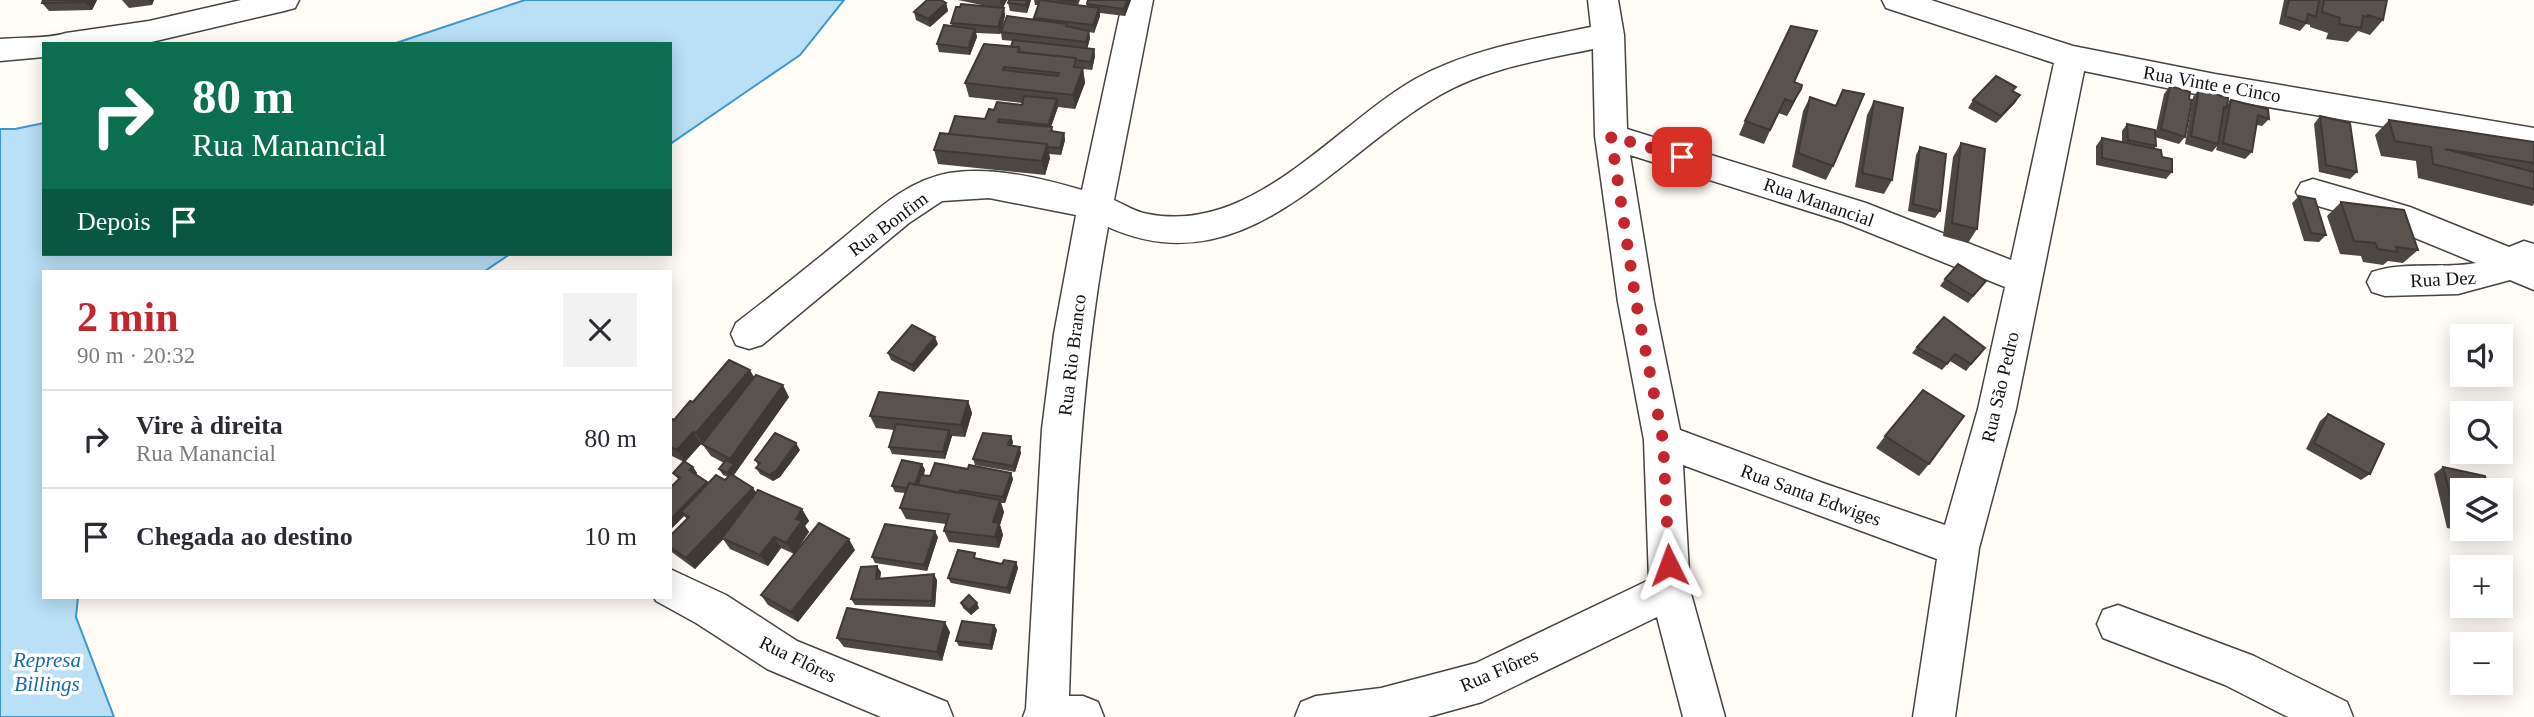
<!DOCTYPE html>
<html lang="pt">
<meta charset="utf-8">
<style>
:root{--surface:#fff;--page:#f2f2f3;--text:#2b2b33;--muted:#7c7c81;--line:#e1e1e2;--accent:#c4262e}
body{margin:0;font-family:"Times New Roman",serif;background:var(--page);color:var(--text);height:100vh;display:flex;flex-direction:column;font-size:26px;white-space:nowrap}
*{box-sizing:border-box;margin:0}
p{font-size:23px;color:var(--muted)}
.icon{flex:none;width:38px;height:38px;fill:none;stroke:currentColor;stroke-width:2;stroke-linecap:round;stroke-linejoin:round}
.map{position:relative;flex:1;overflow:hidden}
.sheet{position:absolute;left:42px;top:270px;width:630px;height:329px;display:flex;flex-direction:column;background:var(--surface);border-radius:0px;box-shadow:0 4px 18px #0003}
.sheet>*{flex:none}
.guide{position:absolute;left:42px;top:42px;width:630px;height:214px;border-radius:0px;box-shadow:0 4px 18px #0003;background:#0b6e4f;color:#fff;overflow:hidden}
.buttons{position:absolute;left:2450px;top:324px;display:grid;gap:14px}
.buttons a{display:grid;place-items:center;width:63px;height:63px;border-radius:0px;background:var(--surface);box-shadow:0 4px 18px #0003;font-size:35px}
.pin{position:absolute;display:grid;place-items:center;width:60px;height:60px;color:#fff;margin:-30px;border-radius:14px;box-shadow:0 4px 10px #0006}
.me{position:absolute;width:77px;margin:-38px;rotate:357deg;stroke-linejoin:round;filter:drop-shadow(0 0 5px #0008)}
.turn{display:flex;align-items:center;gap:24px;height:147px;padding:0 35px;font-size:32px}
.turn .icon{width:91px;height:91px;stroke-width:2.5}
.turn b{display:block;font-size:49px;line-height:60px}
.then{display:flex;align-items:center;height:66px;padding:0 35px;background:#0003;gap:14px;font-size:26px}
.round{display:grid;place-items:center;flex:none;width:74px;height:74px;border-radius:0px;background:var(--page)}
.overview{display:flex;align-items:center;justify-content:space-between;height:119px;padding:0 35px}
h1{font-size:42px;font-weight:800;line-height:52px;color:var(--accent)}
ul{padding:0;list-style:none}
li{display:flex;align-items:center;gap:21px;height:98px;padding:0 35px;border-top:2px solid var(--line)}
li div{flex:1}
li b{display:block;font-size:26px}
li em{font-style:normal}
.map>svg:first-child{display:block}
.water{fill:#b9e0f7;stroke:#3f96cf;stroke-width:2}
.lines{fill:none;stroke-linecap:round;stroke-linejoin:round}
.street-casing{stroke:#444;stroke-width:3}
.street{fill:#fff;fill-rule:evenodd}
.wall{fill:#4d4742;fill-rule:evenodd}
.shaded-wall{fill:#3f3936}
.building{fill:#5a524d;stroke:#3f3936;stroke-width:2;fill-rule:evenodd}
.route{stroke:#c4262e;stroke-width:12;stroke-dasharray:0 21.6}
.labels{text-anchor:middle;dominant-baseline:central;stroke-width:7;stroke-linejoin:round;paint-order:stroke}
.street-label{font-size:19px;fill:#111;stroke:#fff}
.water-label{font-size:21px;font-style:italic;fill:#1768a6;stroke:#fff}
</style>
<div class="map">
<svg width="2534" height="717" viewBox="0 0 2534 717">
<rect width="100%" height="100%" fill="#fffdf5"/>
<!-- water -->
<path class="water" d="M525,0h319l-44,55 -130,89v-100h-277z
M44,123v131h466l-25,17h-441v326h34l-2,20 38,100h-114v-588h15z"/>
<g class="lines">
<defs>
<path id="street" d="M241,0h58l-4,8 -11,3 -141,33h-99v13l-44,4v-22c22,-2 47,0 66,-6l83,-12z
M1123,0h30l-39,200c11,5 22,12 34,14 106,21 187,-90 269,-136 53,-29 116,-39 174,-51l-3,-27h30l6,35 3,94 239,74 145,57 43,-197 -168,-55 -4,-8h49l142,46 142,28 319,54v24l-319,-54 -131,-27 -68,338 -37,139 -24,169h-42l24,-158 -254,-94 7,125 35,127h-42l-26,-100 -175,85 -54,15h-133l6,-15 15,-6 65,-8 95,-25 173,-83 -5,-140 -26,-138 -23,-166 -2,-87c-52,11 -106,19 -153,46 -105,60 -194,194 -332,132 -29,156 -34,311 -39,469h14l15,6 6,15h-81l3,-8 16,-280 12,-95 22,-119 -87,-17 -47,3 -33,22 -147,122 -13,4 -13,-4 -5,-11 5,-11c34,-26 68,-53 101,-80 35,-28 67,-62 112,-70 43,-7 92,5 133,17zM1630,155l213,67 162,65 -27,122 -33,116 -122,-42 -143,-53 -26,-128z
M2313,179l97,28 99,40 15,-6 10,3v46l-24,-10 -52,14 -73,2 -13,-4 -5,-10 5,-10c32,-11 70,-3 104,-9l-90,-37 -85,-25 -5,-9 5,-9z
M670,569l56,26 71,46 150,61 6,15h-72l-114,-48 -71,-46 -40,-22 -2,-4h16z
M2118,605l136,51 93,46 6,15h-65l-63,-32 -122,-47 -6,-14 6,-14z"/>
</defs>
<!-- street casing -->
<use href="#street" class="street-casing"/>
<!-- street -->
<use href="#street" class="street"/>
</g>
<!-- wall -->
<path class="wall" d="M43,0h54l-5,10 -43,1 -7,-8z
M122,0h32l-2,5 -23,3z
M958,0h49l-4,8h1l1,8 -4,16 33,-13 4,-14h-3l-1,-5h46l-2,5 9,1v-2l44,-4 -6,16 -25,-3v3l-6,17 -5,-1 1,6 -3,10 7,1 1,7 -3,14 -9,-1 2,14 -10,26 -17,-2 -7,20h1l1,5 11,1 1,7 -4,15 -12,-1 1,4 -5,17 -107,-11 -4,-14 15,-16 36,-15 9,-9 28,-5v-2l-53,-6 -4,-14 46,-36 2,-6 -11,-1 -1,-7 -1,1 -24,-1 1,4 -7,18 -31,-3 -2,-8 15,-18 -1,-3 35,-17z
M1009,0h22l-4,13 -17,-2 -2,-8z
M2284,0h103l-4,20 -13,15 -12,-4 -10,11 -22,-3 2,-6 -18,-6v-2l-4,-1 -6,7 -21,-7z
M946,3l2,8 -18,16 -14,-7 -2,-8z
M1794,82l8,3 -8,18 -7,13 -9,-3 -14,31 -25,-9 6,-14z
M2170,86l15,51 -6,7 -24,-7 1,9 -2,3 8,8 10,15 -6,7 -70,-14v-19l6,-8 20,4v-11l5,-7 28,12 9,-42z
M2199,89l28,16 4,-5 38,19 -7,7 -5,-1 -5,27 -7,7 -29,-9 1,-4 -5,6 -27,-8 8,-47z
M2013,91l7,4 -5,8 -19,20 -28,-15 5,-8z
M1810,97l23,69 -7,14 -34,-13 11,-56z
M1874,101l18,79 -8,14 -29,-7 12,-72z
M2320,116l37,56 -7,7 -31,-7 -5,-48z
M2389,120l145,22v62l-2,2 -114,-28 -2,-17 -35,-5 -6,-21z
M1961,143l16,86 -9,14 -25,-7 10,-79z
M1920,147l20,64 -5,7 -27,-7 8,-56z
M2299,196l27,39 -7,7 -15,-1 -12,-38z
M2341,202l77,48 -15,13 -15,-2 -5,4 -20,-3 -2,-6 -21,-2 -13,-38z
M1945,279l41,2 -18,22 -28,-17z
M938,344l-24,28 -23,-12 -3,-7z
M1917,347l68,1 -19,23 -16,-10 -8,9 -30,-17z
M754,377l35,20 -55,78 19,13 3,5 46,16 7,12 -4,5 4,6 -15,22 -13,-6 -13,18 -38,-17 -7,-10 -28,30 -22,-16 -3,-3v-14l17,-17 -3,-3 -14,14v-48l3,3 6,-5 -6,-7 11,-11 -14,-7v-37l4,2 19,-18zM701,444l2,1 8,11 13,7 -5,6 4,6 5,2 -3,3 -17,4 -12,-9 1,-2 -4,-6 -8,-5z
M968,401l4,12 -7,24 -13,-1 -7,23 -53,-5 -3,-7 5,-17 -18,-2 -6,-12z
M2328,414l42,60 -9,6 -55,-31 14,-28z
M1011,436l2,6 -1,4 9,7 -6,19 -40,-7 -2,-6z
M1885,436l44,28 -10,12 -43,-28z
M800,450l-20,27 -7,4 -13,-7 -4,-6 2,-3 -3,-5z
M922,464l3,6 -1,5 6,1 38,-7 43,4 2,6 -8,24h-4l3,9 -4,13 3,10 -4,13 -50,-6 -5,-11 2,-7 -40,-5 -6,-11 5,-15 -10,-1 -3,-6z
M2443,467l19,23v38h13l-6,4 -22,-4 -13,-54z
M938,537l-11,34 -52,-8 -3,-6z
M855,550l-57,72 -30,-17 -7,-10z
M978,558l24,6 14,-2 2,6 -8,26 -59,-11 -3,-5z
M881,572l-1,7 57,1 -2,27 -80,-2 -4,-6z
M961,603l18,5 -8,7 -8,-7z
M994,625l3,5 -5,20 -33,-4 -3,-5z
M950,632l-8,29 -98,-14 -7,-9z"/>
<!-- shaded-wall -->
<path class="shaded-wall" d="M86,0h11l-5,10 -7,-8z
M148,0h6l-2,5z
M1001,0h6l-5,9 -2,-8z
M1027,0h4l-4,13 -1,-8z
M1127,0h4l-6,16 -1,-7z
M946,3l2,8 -18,16 -2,-8z
M1004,8l1,8 -5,18 -2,-7z
M1099,8l1,8 -6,17 -1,-8z
M975,29l2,8 -7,18 -2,-7z
M1089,31l1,7 -3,12 -1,-8z
M1094,49l1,7 -3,14 -1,-8z
M1083,68l2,15 -10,26 -2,-14z
M1801,89l-7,14 -7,13 6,-14z
M2020,95l-5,8 -19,20 5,-7z
M1057,99l1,8 -9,25 -1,-7z
M1064,133l1,7 -4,15 -1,-7z
M1047,144l3,14 -5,17 -3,-14z
M935,337l3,7 -24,28 -2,-7z
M750,370l7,12 -53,63 -8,-12z
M783,385l6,12 -58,82 -4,-6 7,-9 -4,-5z
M968,401l4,12 -7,24 -4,-12z
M949,430l3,6 -7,23 -2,-7z
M693,432l8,12 -16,18 -8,-12z
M1011,436l2,6 -3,9 -2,-6z
M796,443l4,7 -20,27 -7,4 -4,-6z
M1020,447l1,6 -6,19 -2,-6z
M922,464l3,6 -7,20 -4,-1z
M693,467l4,6 -3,4 -5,-7z
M1011,473l2,6 -8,24 -2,-6z
M707,482l5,7 -31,23 3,4 -14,14v-10z
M753,488l8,12 -66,69 -9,-11z
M1000,500l4,12 -4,13 3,10 -4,13 -4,-11 -2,-15z
M802,509l7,12 -4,5 4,6 -15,22 -8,-11 10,-24z
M935,531l3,6 -11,34 -3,-6z
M774,537l7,11 -13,18 -8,-11z
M849,539l6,11 -57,72 -7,-10z
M1016,562l2,6 -8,26 -3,-6z
M877,566l4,6 -2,13 -3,-6z
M934,574l3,6 -2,27 -3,-6z
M977,603l2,5 -8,7 -2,-5z
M945,622l5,10 -8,29 -5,-9z
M994,625l3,5 -5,20 -2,-5z"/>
<!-- building -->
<path class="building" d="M43,0h43l-1,2 -43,1z
M927,0h14l5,3 -18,16 -14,-7z
M1009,0h18l-1,5 -18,-2z
M1040,0l59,8 -6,17 -59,-7z
M1058,0h18l-1,2z
M1088,0h39l-3,9 -37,-5z
M2289,0h30l-3,17 -8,-3 -2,9 -21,-7z
M2324,0h63l-4,20 -15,-5v2l-5,-1 -2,12 -22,-4 1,-6 -18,-6z
M961,4l43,4 -6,19 -47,-4 5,-16h4z
M1007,16l60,8 -1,2 23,5 -3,11 -85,-10z
M944,25l31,4 -7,19 -31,-4z
M1791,26l26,5 -23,51 8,3 -1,4 -8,13 -8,-3 -15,31 -25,-9z
M1013,40l81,9 -3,13 -15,-2v-2l-56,-6 -1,-5h-8z
M984,44l35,3 -1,5 58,6 -2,9 9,1 -10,27 -108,-12zM1004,67l55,6 -1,3 -55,-6z
M1996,76l20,11 -4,4 8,4 -19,21 -28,-16z
M2170,86l20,6 -1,7 3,1 -7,37 -24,-8z
M2199,89l29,9 -1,10 -3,-1 -6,37 -27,-8z
M1843,90l21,4 -31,72 -35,-13 12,-56 26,9z
M1024,96l33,3 -9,26 -49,-6 -1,3 54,5 -1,4 13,2 -4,15 -12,-1 -1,-3 -98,-10 6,-18 30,3 4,-10 5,1 3,-8 25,3z
M2231,100l37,9 1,10 -11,-4 -6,37 -29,-9z
M1874,101l29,7 -11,72 -30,-7z
M2320,116l30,7 7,49 -31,-7z
M2389,120l145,22v21l-89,-14 89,23v17l-101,-25 -2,-17 -36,-6z
M2127,124l28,6 1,16 -28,-6z
M940,133l107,11 -5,17 -108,-11z
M2102,138l59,12 1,7 10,2v13l-70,-14z
M1961,143l24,6 -8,80 -25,-6z
M1920,147l26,7 -6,57 -27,-7z
M2299,196l16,3 11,36 -15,-2z
M2341,202l63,8 14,40 -22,-3 2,5 -20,-3 -3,-6 -21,-2z
M1958,264l28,17 -13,15 -28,-17z
M1944,317l41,31 -14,16 -16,-10 -8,10 -30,-17z
M912,325l23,12 -23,28 -24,-12z
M729,360l21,10 -54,63 -3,-1 -16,18 -7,-3v-29l4,2 16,-19 3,1z
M756,375l27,10 -53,74 -28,-15z
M1923,390l41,26 -35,48 -44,-28z
M879,392l89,9 -7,24 -91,-9z
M2328,414l56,30 -14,30 -56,-31z
M896,424l53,6 -6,22 -54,-5z
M775,433l21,10 -20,28 -7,4 -13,-7 4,-5 -5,-3z
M983,433l28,3 -3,9 12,2 -7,19 -40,-7z
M726,460l8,4 -7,9 -8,-4z
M902,460l20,4 -7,21 -6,-2 -2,5 -15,-2z
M684,461l9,6 -4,3 18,12 -37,38v-32l10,-10 -7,-5z
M935,463l33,6 1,-4 42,8 -8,24 -43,-7 -1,3 -41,-8 3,-10 9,1z
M2443,467l42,9 3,14h-26v33l-5,-1z
M731,474l22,14 -67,70 -16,-11v-11l19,-19 -8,-5 35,-37 9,5z
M909,483l91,17 -7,22 6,1 -4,14 -51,-6 5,-17 -49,-6z
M758,490l44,19 -6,10 6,2 -16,22 -12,-6 -14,18 -38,-17z
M819,523l30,16 -58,73 -30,-17z
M885,524l50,7 -11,34 -52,-8z
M958,550l17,3 -1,5 28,6 2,-4 12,2 -9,26 -59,-10z
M877,566l-1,13 58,-5 -2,27 -81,-2 10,-32z
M969,595l8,8 -8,7 -8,-7z
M847,608l98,14 -8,30 -100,-14z
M962,621l32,4 -4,20 -34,-4z"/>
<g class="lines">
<!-- route -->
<path class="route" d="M1669,565l-6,-125 -27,-138 -25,-166 71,21"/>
</g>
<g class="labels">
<!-- street labels -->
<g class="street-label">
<text transform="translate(2212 84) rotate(10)">Rua Vinte e Cinco</text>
<text transform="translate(1819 202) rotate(19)">Rua Manancial</text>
<text transform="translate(888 224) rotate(-37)">Rua Bonfim</text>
<text transform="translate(2443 279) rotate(-3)">Rua Dez</text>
<text transform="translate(1072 355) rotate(-83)">Rua Rio Branco</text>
<text transform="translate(2000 387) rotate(-77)">Rua São Pedro</text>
<text transform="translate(1811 495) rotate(20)">Rua Santa Edwiges</text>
<text transform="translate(798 659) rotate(26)">Rua Flôres</text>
<text transform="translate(1499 670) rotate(-23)">Rua Flôres</text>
</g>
<!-- water labels -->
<g class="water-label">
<text x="47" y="660">Represa<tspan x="47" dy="24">Billings</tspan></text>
</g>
</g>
</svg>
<div class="buttons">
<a><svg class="icon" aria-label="sound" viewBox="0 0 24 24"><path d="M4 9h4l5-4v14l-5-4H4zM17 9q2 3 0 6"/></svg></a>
<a><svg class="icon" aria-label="search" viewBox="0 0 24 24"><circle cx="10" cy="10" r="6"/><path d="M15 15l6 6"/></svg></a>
<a><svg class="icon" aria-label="layers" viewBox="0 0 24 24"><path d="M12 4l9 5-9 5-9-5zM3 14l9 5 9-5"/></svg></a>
<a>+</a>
<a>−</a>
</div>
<div class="pin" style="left:1682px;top:157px;background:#d93025"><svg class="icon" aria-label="arrive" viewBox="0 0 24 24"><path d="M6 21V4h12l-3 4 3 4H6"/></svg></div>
<svg class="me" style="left:1669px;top:565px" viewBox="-20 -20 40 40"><path d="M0-17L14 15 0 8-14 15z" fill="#c4262e" stroke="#fff" stroke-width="4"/></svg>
<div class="guide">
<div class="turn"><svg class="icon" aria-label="right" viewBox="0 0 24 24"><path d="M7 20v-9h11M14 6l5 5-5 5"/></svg><div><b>80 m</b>Rua Manancial</div></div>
<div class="then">Depois<svg class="icon" aria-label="arrive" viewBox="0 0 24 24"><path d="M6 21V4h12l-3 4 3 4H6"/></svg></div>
</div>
<section class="sheet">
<div class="overview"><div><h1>2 min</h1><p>90 m · 20:32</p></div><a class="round"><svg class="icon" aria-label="close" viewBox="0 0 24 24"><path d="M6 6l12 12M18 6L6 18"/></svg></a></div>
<ul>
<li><svg class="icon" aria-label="right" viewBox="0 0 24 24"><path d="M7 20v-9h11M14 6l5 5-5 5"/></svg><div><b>Vire à direita</b><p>Rua Manancial</p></div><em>80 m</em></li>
<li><svg class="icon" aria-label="arrive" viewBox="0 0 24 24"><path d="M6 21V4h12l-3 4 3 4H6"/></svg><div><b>Chegada ao destino</b></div><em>10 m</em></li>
</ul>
</section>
</div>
